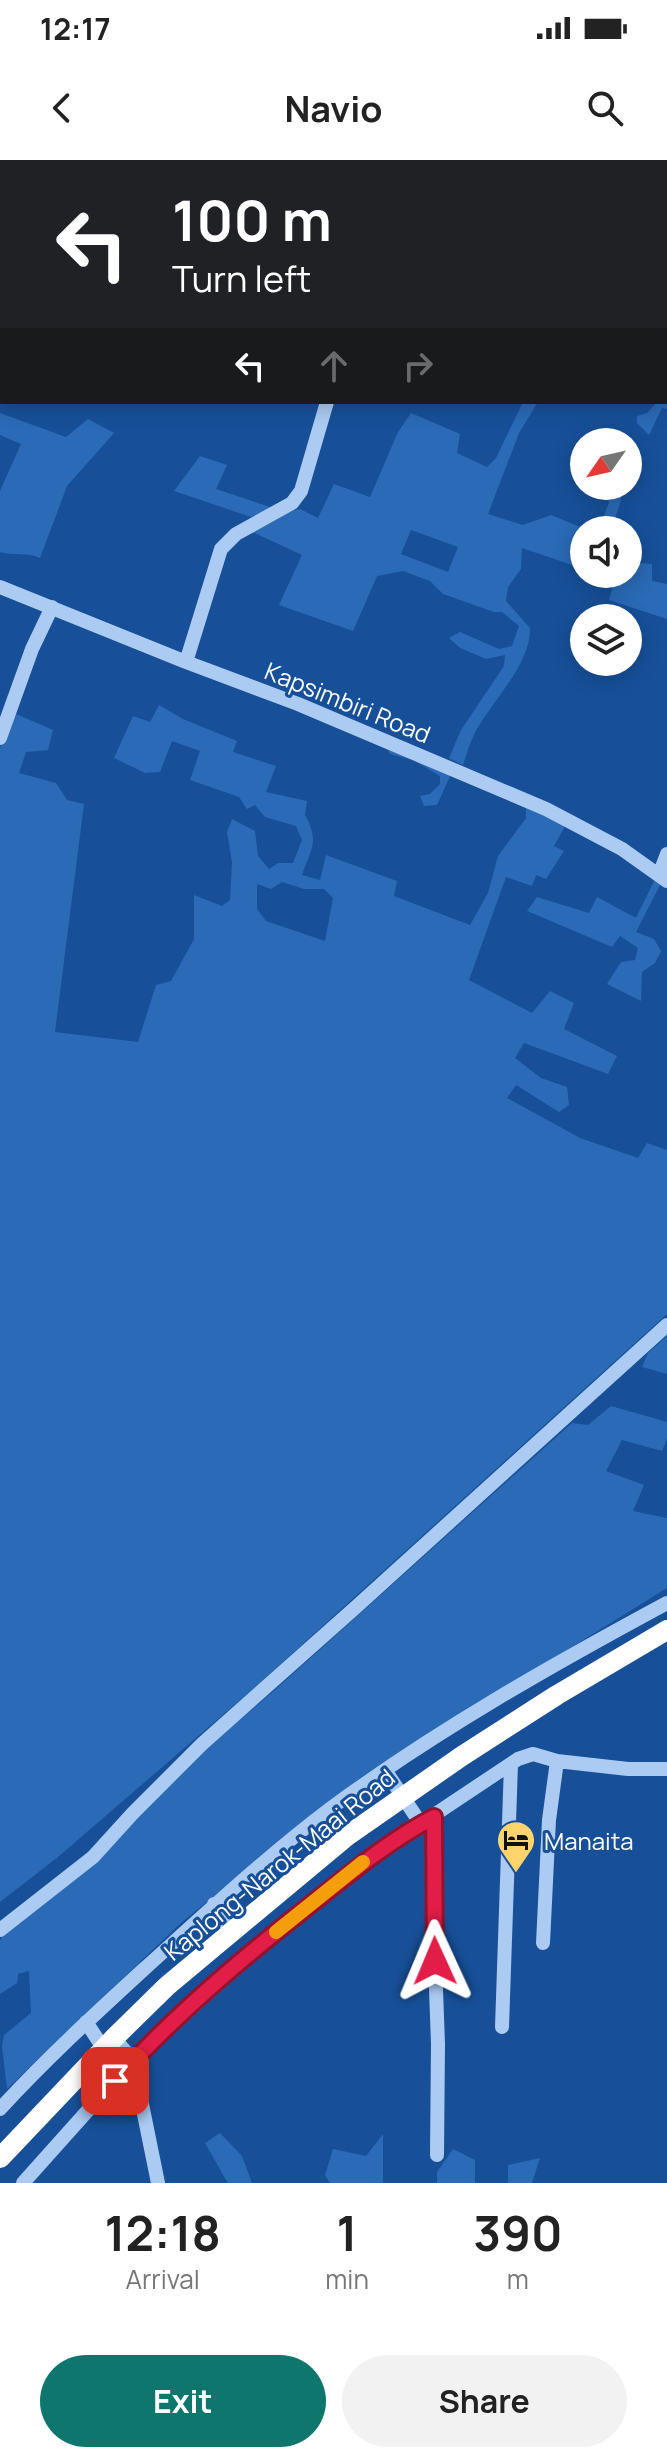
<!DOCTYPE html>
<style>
:root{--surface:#fff;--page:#f2f2f2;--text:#222;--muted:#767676;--accent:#0f766e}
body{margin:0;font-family:Manrope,sans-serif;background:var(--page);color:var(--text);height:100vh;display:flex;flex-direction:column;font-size:30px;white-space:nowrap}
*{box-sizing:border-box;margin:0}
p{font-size:26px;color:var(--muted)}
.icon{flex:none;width:44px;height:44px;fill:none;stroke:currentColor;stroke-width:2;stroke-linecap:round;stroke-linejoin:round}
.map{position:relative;height:2023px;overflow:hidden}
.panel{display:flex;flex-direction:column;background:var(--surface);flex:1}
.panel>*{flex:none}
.hud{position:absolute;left:0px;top:0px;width:668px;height:244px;box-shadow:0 4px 20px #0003;background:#202124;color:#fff;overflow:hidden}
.needle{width:52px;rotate:236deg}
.buttons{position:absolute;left:570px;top:268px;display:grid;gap:16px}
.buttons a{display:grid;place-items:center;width:72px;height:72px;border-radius:50%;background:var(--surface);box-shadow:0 4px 20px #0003;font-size:40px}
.pin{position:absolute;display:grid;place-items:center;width:68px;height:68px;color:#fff;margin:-34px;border-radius:16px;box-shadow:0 4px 12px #0006}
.me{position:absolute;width:88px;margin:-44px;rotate:359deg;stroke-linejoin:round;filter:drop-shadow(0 0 6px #0008)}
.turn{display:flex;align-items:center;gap:28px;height:168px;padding:0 40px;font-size:36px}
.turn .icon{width:104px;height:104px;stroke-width:2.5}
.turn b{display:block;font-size:56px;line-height:68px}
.lanes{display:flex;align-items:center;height:76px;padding:0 40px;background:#0003;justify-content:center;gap:40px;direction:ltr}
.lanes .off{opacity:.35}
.eta{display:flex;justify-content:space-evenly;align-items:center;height:136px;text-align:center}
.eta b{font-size:48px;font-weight:700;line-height:56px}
.primary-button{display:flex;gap:16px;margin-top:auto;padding:16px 40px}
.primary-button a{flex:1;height:92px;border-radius:48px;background:var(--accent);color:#fff;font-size:32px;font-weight:700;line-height:92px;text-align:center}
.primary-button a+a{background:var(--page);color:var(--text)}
.status{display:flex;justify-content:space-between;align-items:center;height:56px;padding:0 40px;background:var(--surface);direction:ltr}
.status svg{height:22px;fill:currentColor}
header{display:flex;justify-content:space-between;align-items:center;height:104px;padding:0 40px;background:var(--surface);font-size:36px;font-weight:700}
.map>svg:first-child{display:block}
.green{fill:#2a6ab6;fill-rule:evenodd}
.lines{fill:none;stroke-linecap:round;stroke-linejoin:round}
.minor{stroke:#abcbf2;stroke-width:14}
.highway{stroke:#fff;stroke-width:20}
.route-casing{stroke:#92132f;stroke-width:20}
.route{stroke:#e11d48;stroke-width:14}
.slow{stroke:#f59e0b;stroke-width:14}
.labels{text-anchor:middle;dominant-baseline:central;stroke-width:6;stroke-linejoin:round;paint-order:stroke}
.street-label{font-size:24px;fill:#fff;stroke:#175099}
.poi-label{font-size:24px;fill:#fff;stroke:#175099;text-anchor:start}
</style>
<div class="status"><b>12:17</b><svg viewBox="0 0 49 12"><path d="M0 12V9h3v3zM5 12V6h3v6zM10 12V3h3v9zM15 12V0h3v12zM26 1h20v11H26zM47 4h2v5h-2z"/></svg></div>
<header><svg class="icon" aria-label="back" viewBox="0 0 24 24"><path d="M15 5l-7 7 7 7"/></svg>Navio<svg class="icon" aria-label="search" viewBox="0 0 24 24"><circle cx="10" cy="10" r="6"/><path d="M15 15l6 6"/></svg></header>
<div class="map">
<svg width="667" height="2023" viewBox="0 0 667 2023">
<rect width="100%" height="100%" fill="#175099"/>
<!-- green -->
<path class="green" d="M88,0h204l-1,2h-204z
M667,226v23l-5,-1 -13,27 -12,-12v-7l10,-3 10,-11h9z
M523,242h15l-19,31 -31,81 35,11 28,-10 37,15h-4v39l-62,-21 -1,21 -13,18 -2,14 24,27c1,35 -36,71 -53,101 -6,10 -10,24 -14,36l-14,-7 12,-28 43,-64 1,-11 -19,4 -26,-11 -11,-10 11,-6 39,17 13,-3 7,-20 -17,-14h-8l-51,-18 -13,-13 -27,-10 -26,5 -24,55 -74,-26 23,-50 -52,-24 37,-20 13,-2 18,9 16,-34 36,13 28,-65 13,-19 49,21 -3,19 30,14 9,-9zM411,370l47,17 -10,25 -47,-18z
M0,253l66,24 22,-18 26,14 -47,53 -27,72c-12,-6 -27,-2 -40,-6v-61l21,-47 -21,-9z
M200,296l27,9 -11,24 57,19 -22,9 -77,-26z
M584,322v4h35l2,15 -10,29h-13l11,-27 -3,-7 -23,-10z
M628,390l8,4 4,9 12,1v17l15,3v35l-58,-19 4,-14 -20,-12h35z
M159,545l24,14 54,22 -4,11 43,14 -10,26 41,9 -2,14c15,27 6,33 -3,60l18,5 6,-25 71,26 -3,15 76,29 18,-32 10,-37 28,-38v-10l21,7 18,11 -11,20 10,5 -18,28 -10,-4 -4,11 -26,-9 -37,103 63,33 18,-22 24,12 -10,26 53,27 -9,18 -84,-31 -9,15 26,20 26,9 2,18 -10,7 -43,-27 -9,13 73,40 58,20 9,-15 20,7v164l-405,367 -204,176 -58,45v-1154l14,-35 39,17 -5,20 -22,2 -7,21 37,10 11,17 17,4 -29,228 83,10 18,-57 15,-4 23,-42v-44l28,11 8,-6 2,-37 -5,-31 5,-13 23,12 3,25 11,13 9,-6h15l9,-23 -6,-14 -31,-9 -10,-12 -8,4 -8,-12 -49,-17 10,-29 -28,-10 -12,31 -15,1 -31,-15 19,-42 17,6zM282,722l22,7h20l9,9 -8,43 -59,-20 -9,-12v-25l14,5z
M386,585l65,29 -14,31 -13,1 -4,-10 10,-2 10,-10v-8l-27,-16 -23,-6z
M655,719l6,4 -25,49 18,7 7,12 -6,12 -13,9 -1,29 -34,-17 14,-22 14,-2 3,-12 -18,-12 -8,11 -85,-36 10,-14 52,16 8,-16 39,21z
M667,1176v38l-25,-7 6,-14z
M611,1246l56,16v17l-5,12 -40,-11 -16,31 38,14 -11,26 34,7v70l-307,190 -178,144 -175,167 -5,-43 2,-11 27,-22 -2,-42 -11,3 -1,9 -17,11v-53l4,-8 88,-68 112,-115 72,-61 296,-266 16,2z
M220,1973l22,23 10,27h-24l-2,-3 -21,-37z
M383,1974v49h-53l-5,-8 8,-26 33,7z
M453,1989l22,11v23h-38v-11z
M540,1998l-8,25h-24v-18z"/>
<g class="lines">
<!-- minor -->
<path class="minor" d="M0,427l186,75 112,42 248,105 76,40 45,32
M186,502l35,-113 15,-15 56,-31 9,-12 26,-89
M0,578l32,-89 20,-42
M659,715l8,-21
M385,1610l36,54
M434,1657v117l4,110 -1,111
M214,1744l17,28
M0,1770l93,-73 40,-44 69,-69 154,-137 311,-282
M543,1783l6,-123 8,-59
M86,1862l18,27
M502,1867l9,-263
M114,1878l19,22 25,123
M0,1949c45,-49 94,-94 143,-139 61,-55 123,-113 188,-162 106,-78 221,-143 336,-205
M23,2023l110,-123 155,-138 77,-61 153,-102 15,-5 24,7 71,8h39"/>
<!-- highway -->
<path class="highway" d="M0,1998l114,-120 53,-52 180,-150 115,-80 95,-61 110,-65"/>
</g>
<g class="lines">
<defs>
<path id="route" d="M115,1921c62,-69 136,-130 209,-187 35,-28 70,-56 110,-77l1,144"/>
</defs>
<!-- route casing -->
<use href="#route" class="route-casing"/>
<!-- route -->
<use href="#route" class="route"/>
<!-- slow -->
<path class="slow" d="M276,1772l87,-70"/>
</g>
<!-- icons -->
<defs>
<symbol id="hotel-pin" viewBox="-11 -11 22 30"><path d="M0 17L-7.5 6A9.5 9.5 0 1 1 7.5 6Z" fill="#ffd46c" stroke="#175099"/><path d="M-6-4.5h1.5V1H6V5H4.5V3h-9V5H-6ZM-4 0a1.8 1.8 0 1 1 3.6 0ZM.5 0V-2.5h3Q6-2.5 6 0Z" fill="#111"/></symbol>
</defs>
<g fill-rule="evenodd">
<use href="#hotel-pin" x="494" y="1658" width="44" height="60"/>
</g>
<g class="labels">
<!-- street labels -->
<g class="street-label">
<text transform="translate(348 542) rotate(22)">Kapsimbiri Road</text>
<text transform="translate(279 1704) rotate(-39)">Kaplong-Narok-Maai Road</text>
</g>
<!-- poi labels -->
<g class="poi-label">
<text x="544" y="1680">Manaita</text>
</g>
</g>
</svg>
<div class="buttons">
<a><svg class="needle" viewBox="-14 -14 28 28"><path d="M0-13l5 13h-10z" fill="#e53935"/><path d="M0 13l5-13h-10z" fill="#767676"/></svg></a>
<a><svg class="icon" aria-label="sound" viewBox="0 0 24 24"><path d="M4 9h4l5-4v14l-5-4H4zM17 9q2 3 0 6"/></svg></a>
<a><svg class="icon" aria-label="layers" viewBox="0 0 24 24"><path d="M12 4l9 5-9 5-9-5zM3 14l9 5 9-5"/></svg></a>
</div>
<div class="pin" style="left:115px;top:1921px;background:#d93025"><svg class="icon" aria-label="arrive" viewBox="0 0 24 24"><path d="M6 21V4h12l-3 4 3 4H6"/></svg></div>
<svg class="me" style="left:435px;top:1801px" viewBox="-20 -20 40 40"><path d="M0-17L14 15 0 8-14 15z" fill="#e11d48" stroke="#fff" stroke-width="4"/></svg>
<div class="hud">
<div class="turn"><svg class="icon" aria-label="left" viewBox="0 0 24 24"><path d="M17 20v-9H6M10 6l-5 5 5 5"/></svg><div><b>100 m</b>Turn left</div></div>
<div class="lanes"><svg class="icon" aria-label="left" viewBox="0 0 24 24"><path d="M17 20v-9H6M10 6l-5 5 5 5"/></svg><svg class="icon off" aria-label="ahead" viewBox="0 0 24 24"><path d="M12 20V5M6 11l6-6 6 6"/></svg><svg class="icon off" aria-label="right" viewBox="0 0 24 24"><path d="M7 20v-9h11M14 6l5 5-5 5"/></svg></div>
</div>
</div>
<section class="panel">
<div class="eta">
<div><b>12:18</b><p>Arrival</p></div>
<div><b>1</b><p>min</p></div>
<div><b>390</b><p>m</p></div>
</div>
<div class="primary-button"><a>Exit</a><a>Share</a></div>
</section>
